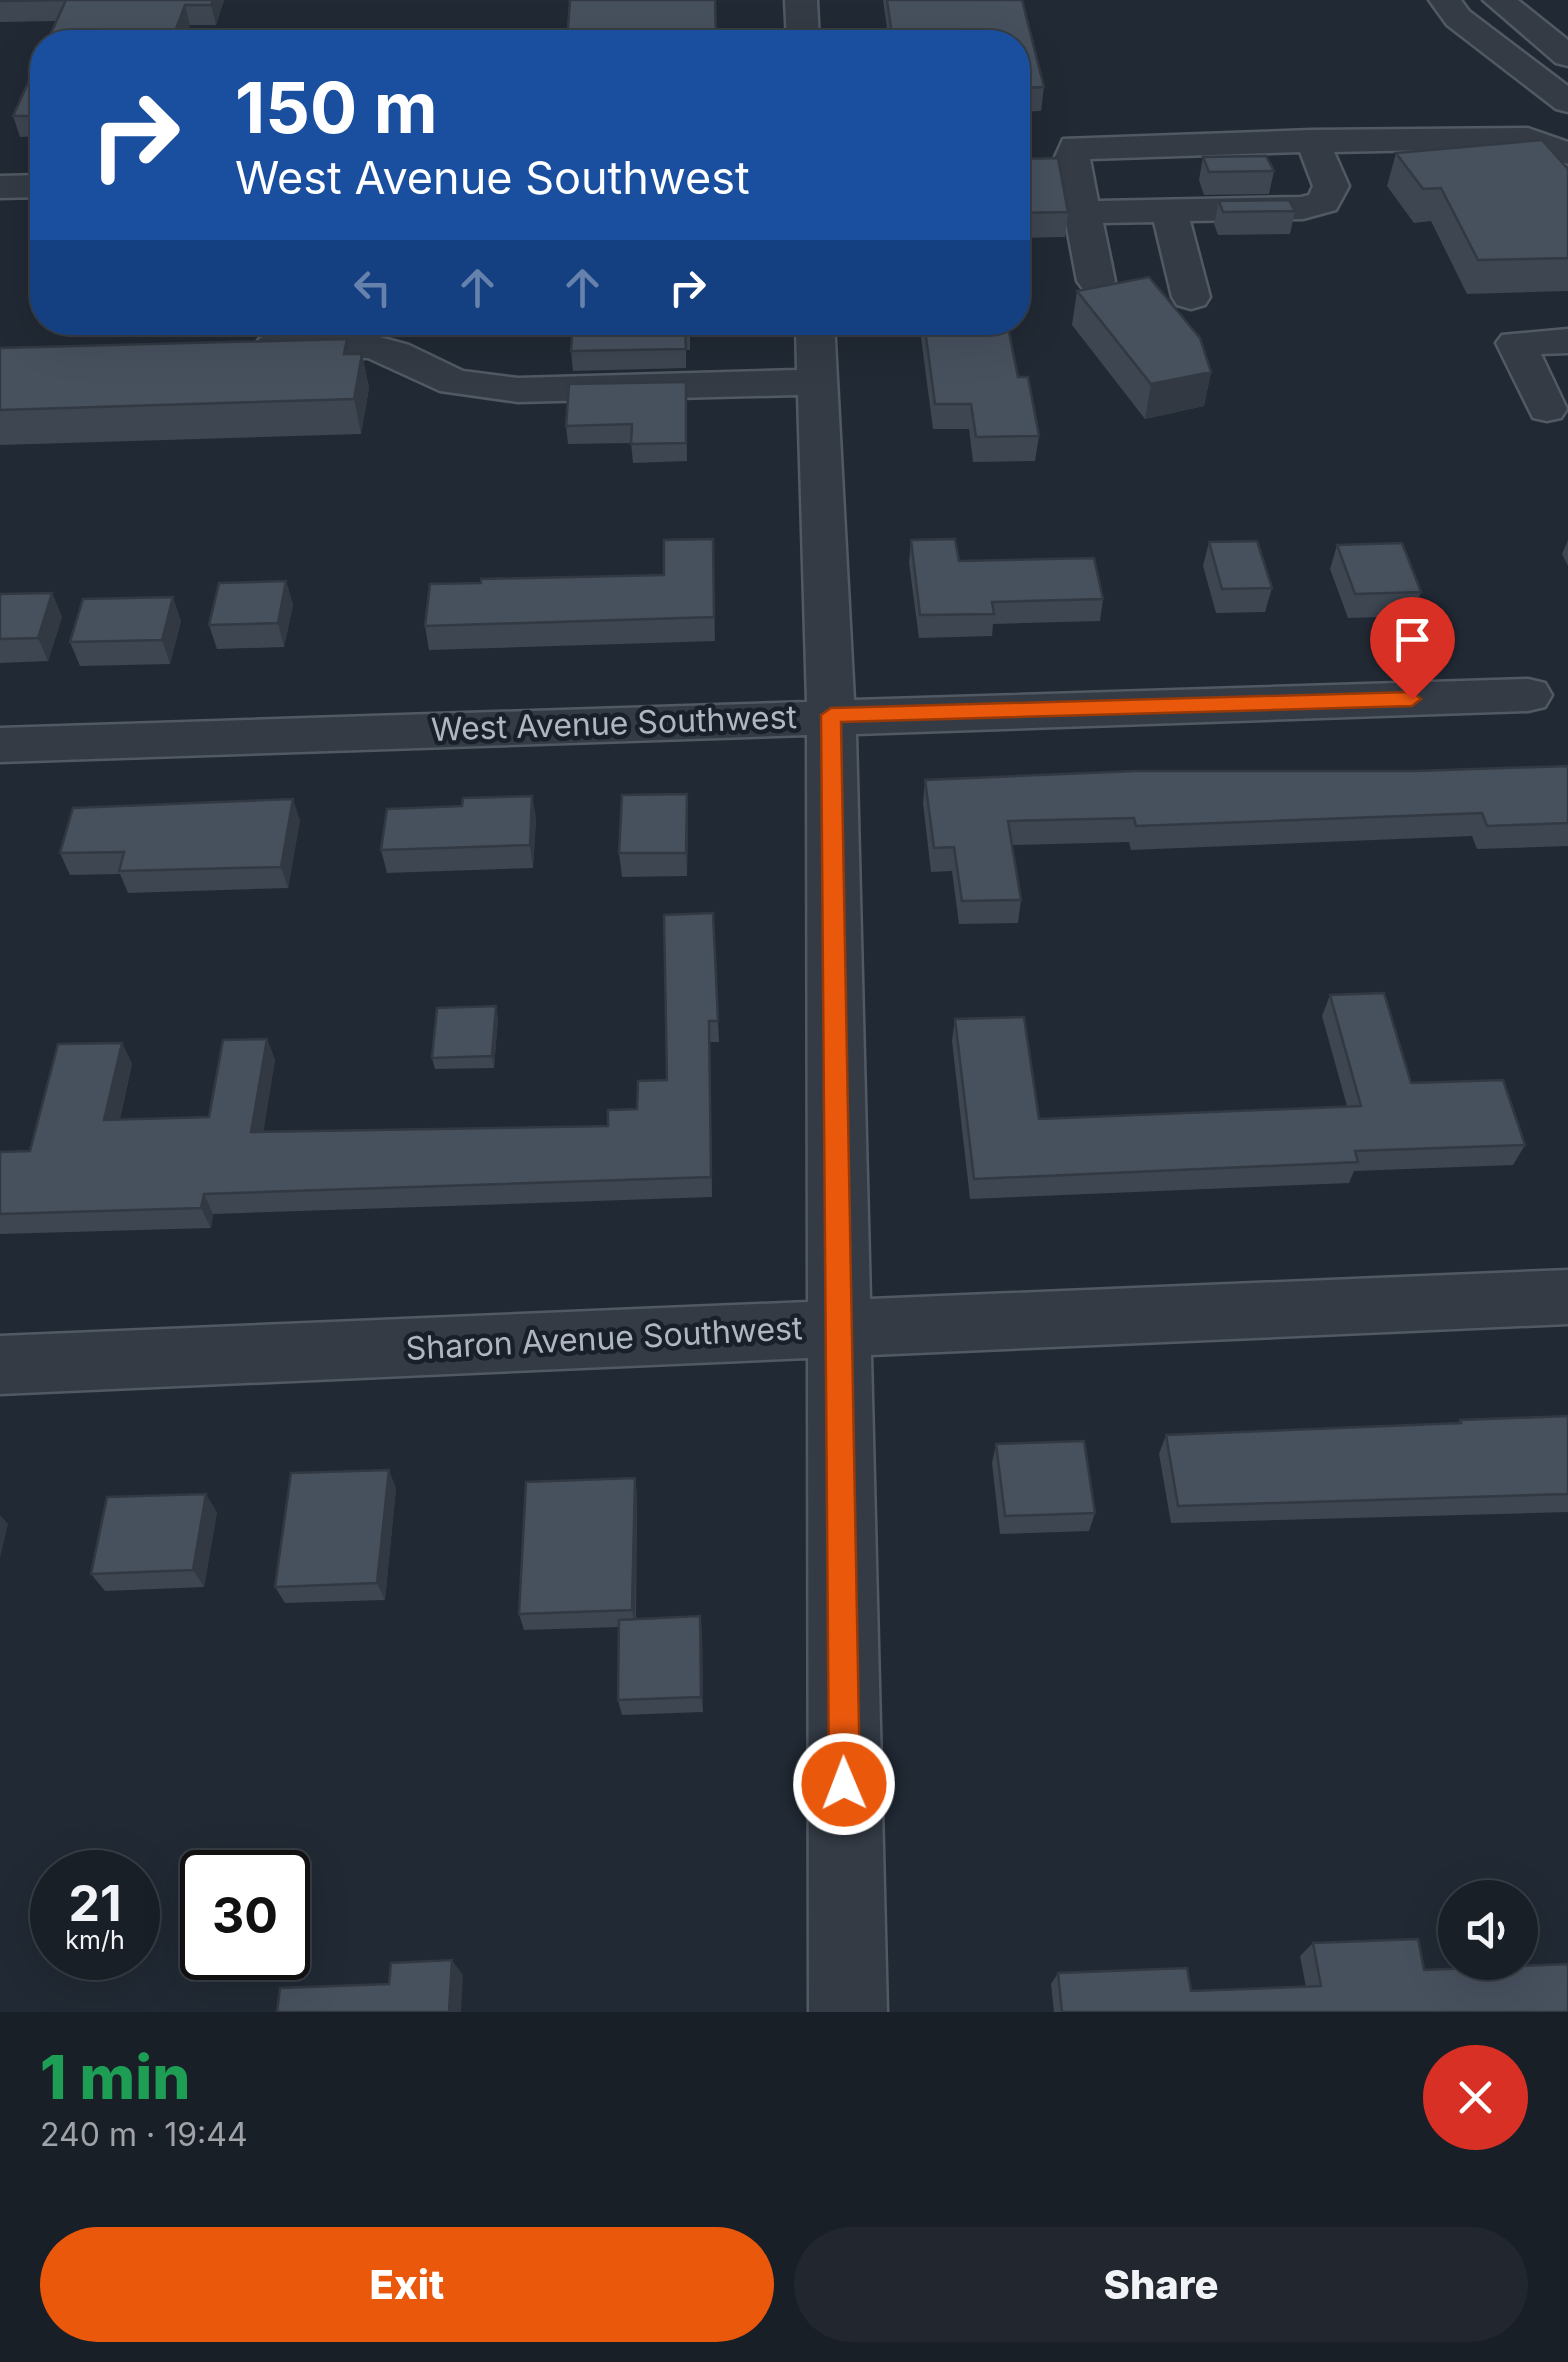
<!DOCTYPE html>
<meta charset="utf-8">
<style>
:root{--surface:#191f27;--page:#22272f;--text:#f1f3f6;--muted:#9fa2a7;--line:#373d44;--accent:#ea580c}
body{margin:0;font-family:Inter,sans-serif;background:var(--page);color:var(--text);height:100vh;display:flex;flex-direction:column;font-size:38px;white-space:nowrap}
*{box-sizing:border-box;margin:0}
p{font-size:32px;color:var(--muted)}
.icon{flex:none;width:55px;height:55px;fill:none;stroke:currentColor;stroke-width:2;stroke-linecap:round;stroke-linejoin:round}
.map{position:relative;height:2012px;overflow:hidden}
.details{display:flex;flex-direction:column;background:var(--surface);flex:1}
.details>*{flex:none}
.top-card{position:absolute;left:30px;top:30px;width:1000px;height:305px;border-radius:40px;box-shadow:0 10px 40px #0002,0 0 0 2px var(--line);background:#1a4fa0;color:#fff;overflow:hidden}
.controls{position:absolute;left:1438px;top:1880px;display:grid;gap:20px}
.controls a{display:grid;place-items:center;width:100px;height:100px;border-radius:50%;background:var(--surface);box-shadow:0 10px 40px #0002,0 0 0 2px var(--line);font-size:50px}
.speed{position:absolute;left:30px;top:1850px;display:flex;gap:20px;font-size:50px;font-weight:700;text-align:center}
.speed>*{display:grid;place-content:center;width:130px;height:130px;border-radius:50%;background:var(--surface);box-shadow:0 10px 40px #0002,0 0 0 2px var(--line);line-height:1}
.speed small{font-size:25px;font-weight:400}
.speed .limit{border:5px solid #111;border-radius:15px;background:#fff;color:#111}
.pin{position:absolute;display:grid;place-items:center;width:85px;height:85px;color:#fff;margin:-102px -42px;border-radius:50% 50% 50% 0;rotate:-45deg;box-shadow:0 0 10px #0007}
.pin .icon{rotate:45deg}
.me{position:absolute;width:110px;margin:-55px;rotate:359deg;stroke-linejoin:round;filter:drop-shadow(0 0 8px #0008)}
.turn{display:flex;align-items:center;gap:35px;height:210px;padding:0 40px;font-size:45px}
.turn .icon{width:130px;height:130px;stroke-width:2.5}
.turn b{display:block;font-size:70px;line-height:85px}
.lanes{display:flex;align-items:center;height:95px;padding:0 40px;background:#0003;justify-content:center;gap:50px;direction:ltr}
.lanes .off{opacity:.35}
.round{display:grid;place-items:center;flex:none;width:105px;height:105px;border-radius:52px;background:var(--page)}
.overview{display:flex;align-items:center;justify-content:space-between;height:170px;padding:0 40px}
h1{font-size:60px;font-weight:800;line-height:75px;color:#1e9e55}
.button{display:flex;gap:20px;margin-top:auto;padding:20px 40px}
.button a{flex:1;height:115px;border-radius:60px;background:var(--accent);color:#fff;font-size:40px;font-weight:800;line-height:115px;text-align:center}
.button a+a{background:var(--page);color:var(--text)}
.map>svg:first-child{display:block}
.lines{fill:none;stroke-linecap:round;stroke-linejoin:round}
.minor-casing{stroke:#515963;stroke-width:5}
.minor{fill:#343b45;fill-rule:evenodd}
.wall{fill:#3d4651}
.shaded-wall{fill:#323942}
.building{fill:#47515e;stroke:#323942;stroke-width:2.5}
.route{fill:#ea580c;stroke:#983908;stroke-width:2.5}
.labels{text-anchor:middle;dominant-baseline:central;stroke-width:9;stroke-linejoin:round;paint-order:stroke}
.street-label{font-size:32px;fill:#aeb6c2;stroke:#1a2029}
</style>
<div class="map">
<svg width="1568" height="2012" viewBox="0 0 1568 2012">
<rect width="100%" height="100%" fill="#212934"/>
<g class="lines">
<defs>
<path id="minor" d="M785,0h32l2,42h-32z
M1429,0h32l8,11 99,75v26l-12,-3 -109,-84z
M1483,0h35l50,40v26l-12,-3z
M1528,128l40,14v22l-44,-16 -190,4 15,34 -13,24 -33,9 -113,2 20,76 -5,8 -14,4 -14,-4 -5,-8 -18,-75 -51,1 12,58 -6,8 -13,3 -13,-3 -6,-8 -23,-122 9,-20 249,-9zM1300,152l13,34 -4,9 -8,2 -203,4 -8,-42z
M42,175v22l-42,1v-22z
M796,322h38l20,378 674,-21 17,4 7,12 -7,12 -17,4 -672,23 14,565 698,-29v54l-697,31 16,657h-78l-1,-654 -808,36v-58l808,-34 -1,-567 -807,27v-34l807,-26 -9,-307 -280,7 -78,-11 -72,-33h-94l-14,-4 -6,-8 6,-8 14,-4h95l40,11 54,26 55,7 279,-8z
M1568,329v24l-27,1 26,55 -6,9 -14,3 -14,-3 -37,-75 6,-8z"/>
</defs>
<!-- minor casing -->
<use href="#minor" class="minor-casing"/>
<!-- minor -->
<use href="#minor" class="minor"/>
</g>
<!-- wall -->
<path class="wall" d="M0,0h224l-8,25h-26l-133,-4 -57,1z
M883,0h139l22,87 -3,24 -23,1v-70h-129z
M42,52v84l-22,1 -7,-21z
M1396,153l172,16v122l-101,3 -36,-73 -17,2 -27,-37z
M1203,157l71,14 -5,23 -65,1 -5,-15z
M1018,159l50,53 -3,25 -47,1z
M1219,201l76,10 -5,23 -72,1 -4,-11z
M1077,291l134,81 -7,34 -59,13 -73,-94z
M573,322h117v28h-4v18l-113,3 -2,-20z
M919,322h88l11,55 21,59 -4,25 -62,1 -4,-33h-36z
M0,348l362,6 7,34 -8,46 -361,11z
M686,382l1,79 -54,2 -2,-20 -63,1 -2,-18z
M713,539l2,102 -286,9 -4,-24 56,-43 183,-8z
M911,540l48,21 144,38 -3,22 -107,3 -1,12 -73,2 -10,-75z
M1568,540v26l-6,-12z
M1209,542l63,46 -7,24 -49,1 -13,-47z
M1337,545l84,47 -9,24 -64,2 -18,-49z
M286,581l7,24 -9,42 -67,2 -8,-24z
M52,593l10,24 -14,44 -48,2v-69z
M181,621l-11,43 -90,2 -10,-24z
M1568,766v80l-91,3 -5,-13 -341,14 -2,-8 -117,3 9,55 -3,23 -59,1 -7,-53 -21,1 -8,-69 2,-23 490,-9z
M532,796l4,23 -3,49 -146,5 -6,-23 81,-44z
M688,817l-1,59 -65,1 -3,-24z
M300,820l-12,68 -160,5 -8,-19 -50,1 -10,-22z
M713,913l6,129h-9l2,155 -499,17 -2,14 -211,6v-82l30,-1 92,-108 10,21 -12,55 89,-2 58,-78 8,21 -12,72 345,-6 29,-17 30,-29z
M1330,995l81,88 114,62 -12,20 -159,6 -5,12 -379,16 -18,-158 3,-22 84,100 308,-13 -25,-90z
M498,1018l-4,50 -59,1 -3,-11z
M1568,1416v96l-397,11 -12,-69 7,-19 292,-12 2,-3z
M996,1444l99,69 -6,18 -89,3 -8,-71z
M635,1478l2,18 -1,123 66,13 1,80 -81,3 -4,-15 1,-73 -95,3 -5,-16z
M396,1488l-11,112 -100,3 -10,-16z
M217,1512l-13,75 -99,4 -14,-17z
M1313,1943l111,27 144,42h-514l-3,-28 7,-11 133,18 115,-4 -6,-31z"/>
<!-- shaded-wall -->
<path class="shaded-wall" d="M213,0h11l-8,25 -5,-20z
M185,5l5,20 -6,17h-13z
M347,339l7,34 -10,-19z
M362,354l7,34 -8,46 -7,-35z
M1211,372l-7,34 -59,13 6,-35z
M286,581l7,24 -9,42 -6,-24z
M52,593l10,24 -14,44 -10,-23z
M173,597l8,24 -11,43 -8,-24z
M687,794l1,23 -1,59 -1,-23z
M532,796l4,23 -3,49 -3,-23z
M293,799l7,21 -12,68 -7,-21z
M496,1006l2,12 -4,50 -2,-12z
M267,1039l8,21 -15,92 -9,-20z
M122,1043l10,21 -17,76 -11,-20z
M204,1194l9,20 -2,14 -10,-20z
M389,1470l7,18 -11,112 -8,-17z
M635,1478l2,18 -2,131 -3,-17z
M206,1494l11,18 -13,75 -11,-17z
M0,1515l8,9 -8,34z
M700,1616l2,16 1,80 -2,-15z
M452,1960l11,15 -2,37h-12z"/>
<!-- building -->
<path class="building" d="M0,0h213l-2,5h-26l-14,37h-124l19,-42 -66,1z
M570,0h145l1,42h-149z
M887,0h135l22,87 -26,1v-46h-125z
M42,52v64h-29z
M1542,140l26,29v89l-90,2 -37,-72 -18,1 -27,-36z
M1266,156l8,15 -65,1 -6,-15z
M1058,158l10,54 -50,1v-54z
M1289,200l6,11 -72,1 -4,-11z
M1149,277l51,61 11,34 -60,12 -74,-93z
M573,322h116v8h-4l1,19 -115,2z
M924,322h83l11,55h10l11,59 -63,1 -5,-33h-36z
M347,339l-3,15h18l-8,45 -354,11v-62z
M686,382v61l-55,1 1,-20 -66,2 3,-42z
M713,539l1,78 -289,9 5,-42 51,-1v-4l183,-4v-35z
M955,539l4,22 135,-3 9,41 -111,3 2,12 -74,1 -9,-75z
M1257,541l15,47 -50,1 -13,-47z
M1402,543l19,49 -66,2 -18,-49z
M286,581l-8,42 -69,2 10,-42z
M52,593l-14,45 -38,1v-45z
M173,597l-11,43 -92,2 13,-43z
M1568,766v57l-81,3 -5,-13 -346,13 -2,-8 -126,3 13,79 -59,1 -8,-54 -20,1 -9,-68 211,-9h279z
M687,794l-1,59h-67l3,-58z
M532,796l-2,49 -149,5 6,-41 75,-3 1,-8z
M293,799l-12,68 -162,4 5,-19 -64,1 13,-45z
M713,913l5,108h-9l2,156 -507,17 -3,14 -201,6v-62l30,-1 28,-107 64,-1 -18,77 105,-3 14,-77 44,-1 -16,93 357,-6v-16l29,-1 1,-28 29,-1 -3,-165z
M1384,993l27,90 92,-3 22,65 -170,6 3,11 -384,17 -19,-160 69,-2 15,102 322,-13 -31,-111z
M496,1006l-4,50 -60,2 5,-50z
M1568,1416v78l-390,12 -12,-71 295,-12 -1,-3z
M1084,1441l11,72 -90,3 -9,-72z
M389,1470l-12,113 -102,4 16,-114z
M635,1478l-3,132 -113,4 7,-132z
M206,1494l-13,76 -102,4 16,-77z
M700,1616l1,81 -83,3 1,-80z
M1418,1939l6,31 144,-6v48h-506l-4,-39 129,-5 4,23 130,-5 -8,-43z
M452,1960l-3,52h-172l3,-24 109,-4 2,-21z"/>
<!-- route -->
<path class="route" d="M1412,692l9,7 -9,7 -571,16 19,1062 -5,10 -11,5 -10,-5 -5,-10 -8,-1069 10,-7z"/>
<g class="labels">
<!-- street labels -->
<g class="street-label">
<text transform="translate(614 723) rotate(-2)">West Avenue Southwest</text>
<text transform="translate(604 1338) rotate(-3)">Sharon Avenue Southwest</text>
</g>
</g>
</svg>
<div class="controls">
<a><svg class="icon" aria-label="sound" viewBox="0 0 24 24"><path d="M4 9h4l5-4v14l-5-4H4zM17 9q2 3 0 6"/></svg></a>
</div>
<div class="speed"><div>21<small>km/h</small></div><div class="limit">30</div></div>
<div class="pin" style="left:1412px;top:699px;background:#d93025"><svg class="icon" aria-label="arrive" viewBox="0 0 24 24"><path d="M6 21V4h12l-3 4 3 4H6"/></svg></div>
<svg class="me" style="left:844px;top:1784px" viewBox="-20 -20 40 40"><circle r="17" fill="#ea580c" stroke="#fff" stroke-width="3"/><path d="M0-11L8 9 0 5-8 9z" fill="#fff"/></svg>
<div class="top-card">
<div class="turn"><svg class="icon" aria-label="right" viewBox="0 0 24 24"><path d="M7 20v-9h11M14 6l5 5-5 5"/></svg><div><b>150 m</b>West Avenue Southwest</div></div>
<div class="lanes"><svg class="icon off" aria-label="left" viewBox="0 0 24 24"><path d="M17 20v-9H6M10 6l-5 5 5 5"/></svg><svg class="icon off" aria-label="ahead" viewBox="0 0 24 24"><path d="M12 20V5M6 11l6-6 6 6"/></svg><svg class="icon off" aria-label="ahead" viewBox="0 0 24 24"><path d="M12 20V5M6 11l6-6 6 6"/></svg><svg class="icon" aria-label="right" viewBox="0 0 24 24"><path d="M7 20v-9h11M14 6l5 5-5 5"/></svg></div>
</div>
</div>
<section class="details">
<div class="overview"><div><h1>1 min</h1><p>240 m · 19:44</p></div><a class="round" style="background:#d93025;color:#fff"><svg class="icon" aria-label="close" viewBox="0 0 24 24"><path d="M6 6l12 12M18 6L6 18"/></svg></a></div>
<div class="button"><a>Exit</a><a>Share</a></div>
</section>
